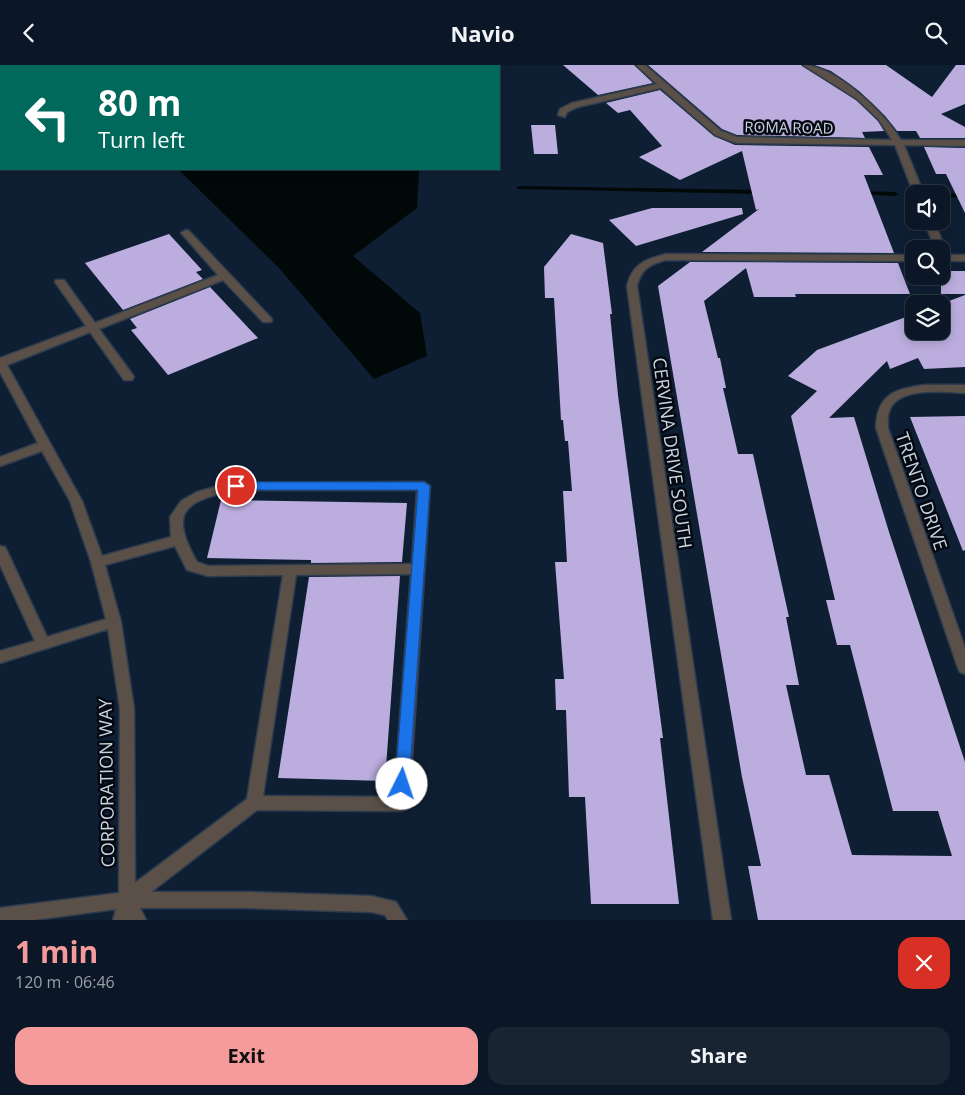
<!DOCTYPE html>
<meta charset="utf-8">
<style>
:root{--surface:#0b1726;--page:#192432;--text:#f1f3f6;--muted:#9a9fa7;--line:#2b3643;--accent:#f59b9b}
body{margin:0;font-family:"Open Sans",sans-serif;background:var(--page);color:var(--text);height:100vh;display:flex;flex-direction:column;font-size:19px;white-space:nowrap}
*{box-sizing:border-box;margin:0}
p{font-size:16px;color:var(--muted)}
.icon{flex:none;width:28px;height:28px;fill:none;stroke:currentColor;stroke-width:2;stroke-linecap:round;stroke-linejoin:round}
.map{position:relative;height:855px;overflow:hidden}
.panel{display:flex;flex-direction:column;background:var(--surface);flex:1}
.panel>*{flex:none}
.banner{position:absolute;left:0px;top:0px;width:500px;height:105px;box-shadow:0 2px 12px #0003,0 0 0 1px var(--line);background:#00695c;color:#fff;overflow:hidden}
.tools{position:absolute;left:905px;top:120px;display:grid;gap:10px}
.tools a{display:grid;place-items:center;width:45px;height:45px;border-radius:10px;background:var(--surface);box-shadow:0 2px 12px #0003,0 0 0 1px var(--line);font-size:25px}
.pin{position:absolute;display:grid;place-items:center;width:42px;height:42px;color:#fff;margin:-21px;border:2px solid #fff;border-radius:50%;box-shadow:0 1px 5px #0007}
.me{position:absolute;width:55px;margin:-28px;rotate:4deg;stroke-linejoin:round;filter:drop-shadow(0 0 4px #0008)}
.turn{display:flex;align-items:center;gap:18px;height:105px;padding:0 15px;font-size:22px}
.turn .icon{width:65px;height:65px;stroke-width:2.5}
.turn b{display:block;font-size:35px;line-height:42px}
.round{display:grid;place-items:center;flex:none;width:52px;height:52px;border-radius:15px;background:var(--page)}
.head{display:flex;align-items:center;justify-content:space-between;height:85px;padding:0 15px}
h1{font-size:30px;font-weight:700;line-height:38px;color:var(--accent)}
.cta{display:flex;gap:10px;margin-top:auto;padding:10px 15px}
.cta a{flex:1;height:58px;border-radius:15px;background:var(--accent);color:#111;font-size:20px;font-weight:700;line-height:58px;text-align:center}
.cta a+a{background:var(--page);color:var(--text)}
header{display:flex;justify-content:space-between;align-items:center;height:65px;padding:0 15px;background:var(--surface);font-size:22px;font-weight:700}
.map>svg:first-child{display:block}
.water{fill:#000808}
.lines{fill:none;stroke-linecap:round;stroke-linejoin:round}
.stream{fill:#000808;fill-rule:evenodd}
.building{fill:#bbadde}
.minor-casing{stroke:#2d3c4f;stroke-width:3}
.minor{fill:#5a5047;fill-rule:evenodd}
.route{fill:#1a73e8;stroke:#114b97}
.labels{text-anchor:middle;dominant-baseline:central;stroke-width:5;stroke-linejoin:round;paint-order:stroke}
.far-street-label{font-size:15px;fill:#c9d4e1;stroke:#040911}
.street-label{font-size:18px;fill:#c9d4e1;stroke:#040911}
</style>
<header><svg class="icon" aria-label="back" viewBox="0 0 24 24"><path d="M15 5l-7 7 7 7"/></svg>Navio<svg class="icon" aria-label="search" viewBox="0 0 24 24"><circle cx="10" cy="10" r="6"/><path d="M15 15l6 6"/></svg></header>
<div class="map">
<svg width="965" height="855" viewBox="0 0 965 855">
<rect width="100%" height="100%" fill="#0f1f33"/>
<!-- water -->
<path class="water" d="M178,104h241l-2,39 -64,48 67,57 7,43 -53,23 -95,-111z"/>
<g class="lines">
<!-- stream -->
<path class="stream" d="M519,121l243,4 3,2 -3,2 -245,-5 -1,-1z
M860,126l35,1 3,2 -3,2 -37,-2v-2z
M941,128l24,1v4l-24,-1v-3h-2z"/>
</g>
<!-- building -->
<path class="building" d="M563,0h71l19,18 -55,12z
M648,0h153l55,35 22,21 6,10 -22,1 3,6 -128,-3 -15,-6z
M814,0h72l46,32 24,-32h9v39l-24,10 24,13v11h-45l-4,-7h-19l-12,-15 -26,-25 -28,-20z
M660,25l54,46 21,9 134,2 14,28h-19l30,78 -192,-1 57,-43 -3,1 -14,-59 -62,29 -41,-23 23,-11 -32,-36 -12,3 -12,-10z
M531,60h24l3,29h-24z
M924,82l41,1v65l-19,-39h-10z
M652,143h90l1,6 -107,32 -27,-26z
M169,169l33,36 -6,2 7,7 -80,31 -38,-47z
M571,169l32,9 9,71h-2l8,81 45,343h-3l19,166h-88l-6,-107h-16l-3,-87h-10l-1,-31h9l-9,-117h12l-4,-71h9l-4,-50h-3l-2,-21h-2l-7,-122h-9l-1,-31z
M690,197l208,1 12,31h-115l1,3h-42l-8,-29 -42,33 14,57h2l6,30h-3l15,66h15l36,163h-3l13,68h-13l20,90h23l23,80 100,1 -14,-45h-45l-43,-166h-13l-11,-45h9l-44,-184 26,-25 -29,-15 29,-26 97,-36v17h27v-27l24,-9v72l-41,2 -6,-11 -28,11 -3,-8 -58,57 25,-1 35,115 76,230v158h-207l-10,-54h13l-19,-89 -84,-491z
M941,206h24v23h-24z
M210,222l48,51 -90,37 -37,-45 6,-2 -7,-9z
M965,351v134l-2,1 -53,-134z
M221,435l186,3 -5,59 -91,1v-3l-104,-2z
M400,511l-15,205 -107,-3 31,-201z"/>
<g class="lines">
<defs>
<path id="minor" d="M46,0h9l1,1h-9z
M636,0h9l76,66 16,6 155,3 -13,-20 -22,-21 -54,-34c32,0 82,48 98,75h64v6l-61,-1 20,49h-10l-19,-49 -159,-2 -21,-8 -54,-47 -83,19 -11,5 -2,5 -7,-2 2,-6 12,-6 85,-19z
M1,30v6l-1,1v-6z
M924,156h10l9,22 -1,8 -1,-2h-8v-6z
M186,165l3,1 82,87 1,2 -1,2h-8l-40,-42 -124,49 33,45 2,3 -2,3h-8l-34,-48 -83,33 75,136 20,55 69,-19 -1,-20 11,-16 16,-9 32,-9 195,-1 6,4 -21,318 -2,5 -6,2 -144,-1 -106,82h97l123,4 25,6 11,18h-19l-3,-5 -14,-3 -123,-4h-108l6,12h-33l3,-11 -82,11h-34v-12l119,-15 1,-184 -12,-80 -108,34v-12l35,-10 -35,-76v-19l5,1 2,4 40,86 59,-18 -15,-57 -21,-61 -28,-50 -42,15v-9l38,-14 -38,-71v-14l86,-32 -31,-44 1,-2h8l31,43 123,-48 -35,-40 -2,-2zM236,425h181l-5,74 -204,2 -11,-4c-28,-50 -14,-61 39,-72zM175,481l12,24 21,6 75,-1 -36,224 -112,84 -1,-174 -13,-87 -16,-57zM411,509l-17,223 -131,-1 33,-221z
M666,189l248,1v6l-248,-1c-16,4 -25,9 -29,26l94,634h-18l-86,-634c5,-22 19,-27 39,-32z
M941,190h24v6h-24z
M924,320h41v8c-21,-1 -69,-7 -76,19 -2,5 -1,11 -1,16l77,220v26l-5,-2 -2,-4 -82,-240c1,-33 18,-39 48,-43z"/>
</defs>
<!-- minor casing -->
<use href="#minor" class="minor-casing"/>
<!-- minor -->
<use href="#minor" class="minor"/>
</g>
<!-- route -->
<path class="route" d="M236,417h188l6,4 -21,298 -2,4 -5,2 -5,-2 -2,-4 23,-294h-182l-6,-4z"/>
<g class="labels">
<!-- far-street labels -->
<g class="far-street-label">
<text transform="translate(789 62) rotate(1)">ROMA ROAD</text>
</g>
<!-- street labels -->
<g class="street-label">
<text transform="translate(673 388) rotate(82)">CERVINA DRIVE SOUTH</text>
<text transform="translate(922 426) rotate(71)">TRENTO DRIVE</text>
<text transform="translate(106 718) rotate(-91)">CORPORATION WAY</text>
</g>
</g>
</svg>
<div class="tools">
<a><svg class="icon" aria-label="sound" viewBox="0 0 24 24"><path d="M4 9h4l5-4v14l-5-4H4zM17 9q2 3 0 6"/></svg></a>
<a><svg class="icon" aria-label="search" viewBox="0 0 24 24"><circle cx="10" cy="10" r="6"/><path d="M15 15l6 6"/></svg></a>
<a><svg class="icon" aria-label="layers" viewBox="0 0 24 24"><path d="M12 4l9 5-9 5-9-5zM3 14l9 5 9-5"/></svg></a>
</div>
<div class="pin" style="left:236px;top:421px;background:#d93025"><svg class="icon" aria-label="arrive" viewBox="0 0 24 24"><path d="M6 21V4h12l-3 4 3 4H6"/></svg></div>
<svg class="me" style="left:402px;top:719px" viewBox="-20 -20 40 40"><circle r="19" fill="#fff"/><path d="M0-13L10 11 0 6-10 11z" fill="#1a73e8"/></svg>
<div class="banner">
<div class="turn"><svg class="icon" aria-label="left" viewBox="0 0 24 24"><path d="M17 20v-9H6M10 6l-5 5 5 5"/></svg><div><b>80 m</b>Turn left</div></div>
</div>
</div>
<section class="panel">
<div class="head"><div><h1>1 min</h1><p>120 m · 06:46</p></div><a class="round" style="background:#d93025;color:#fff"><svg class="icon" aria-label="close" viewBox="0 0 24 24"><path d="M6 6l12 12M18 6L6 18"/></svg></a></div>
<div class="cta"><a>Exit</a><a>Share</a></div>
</section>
